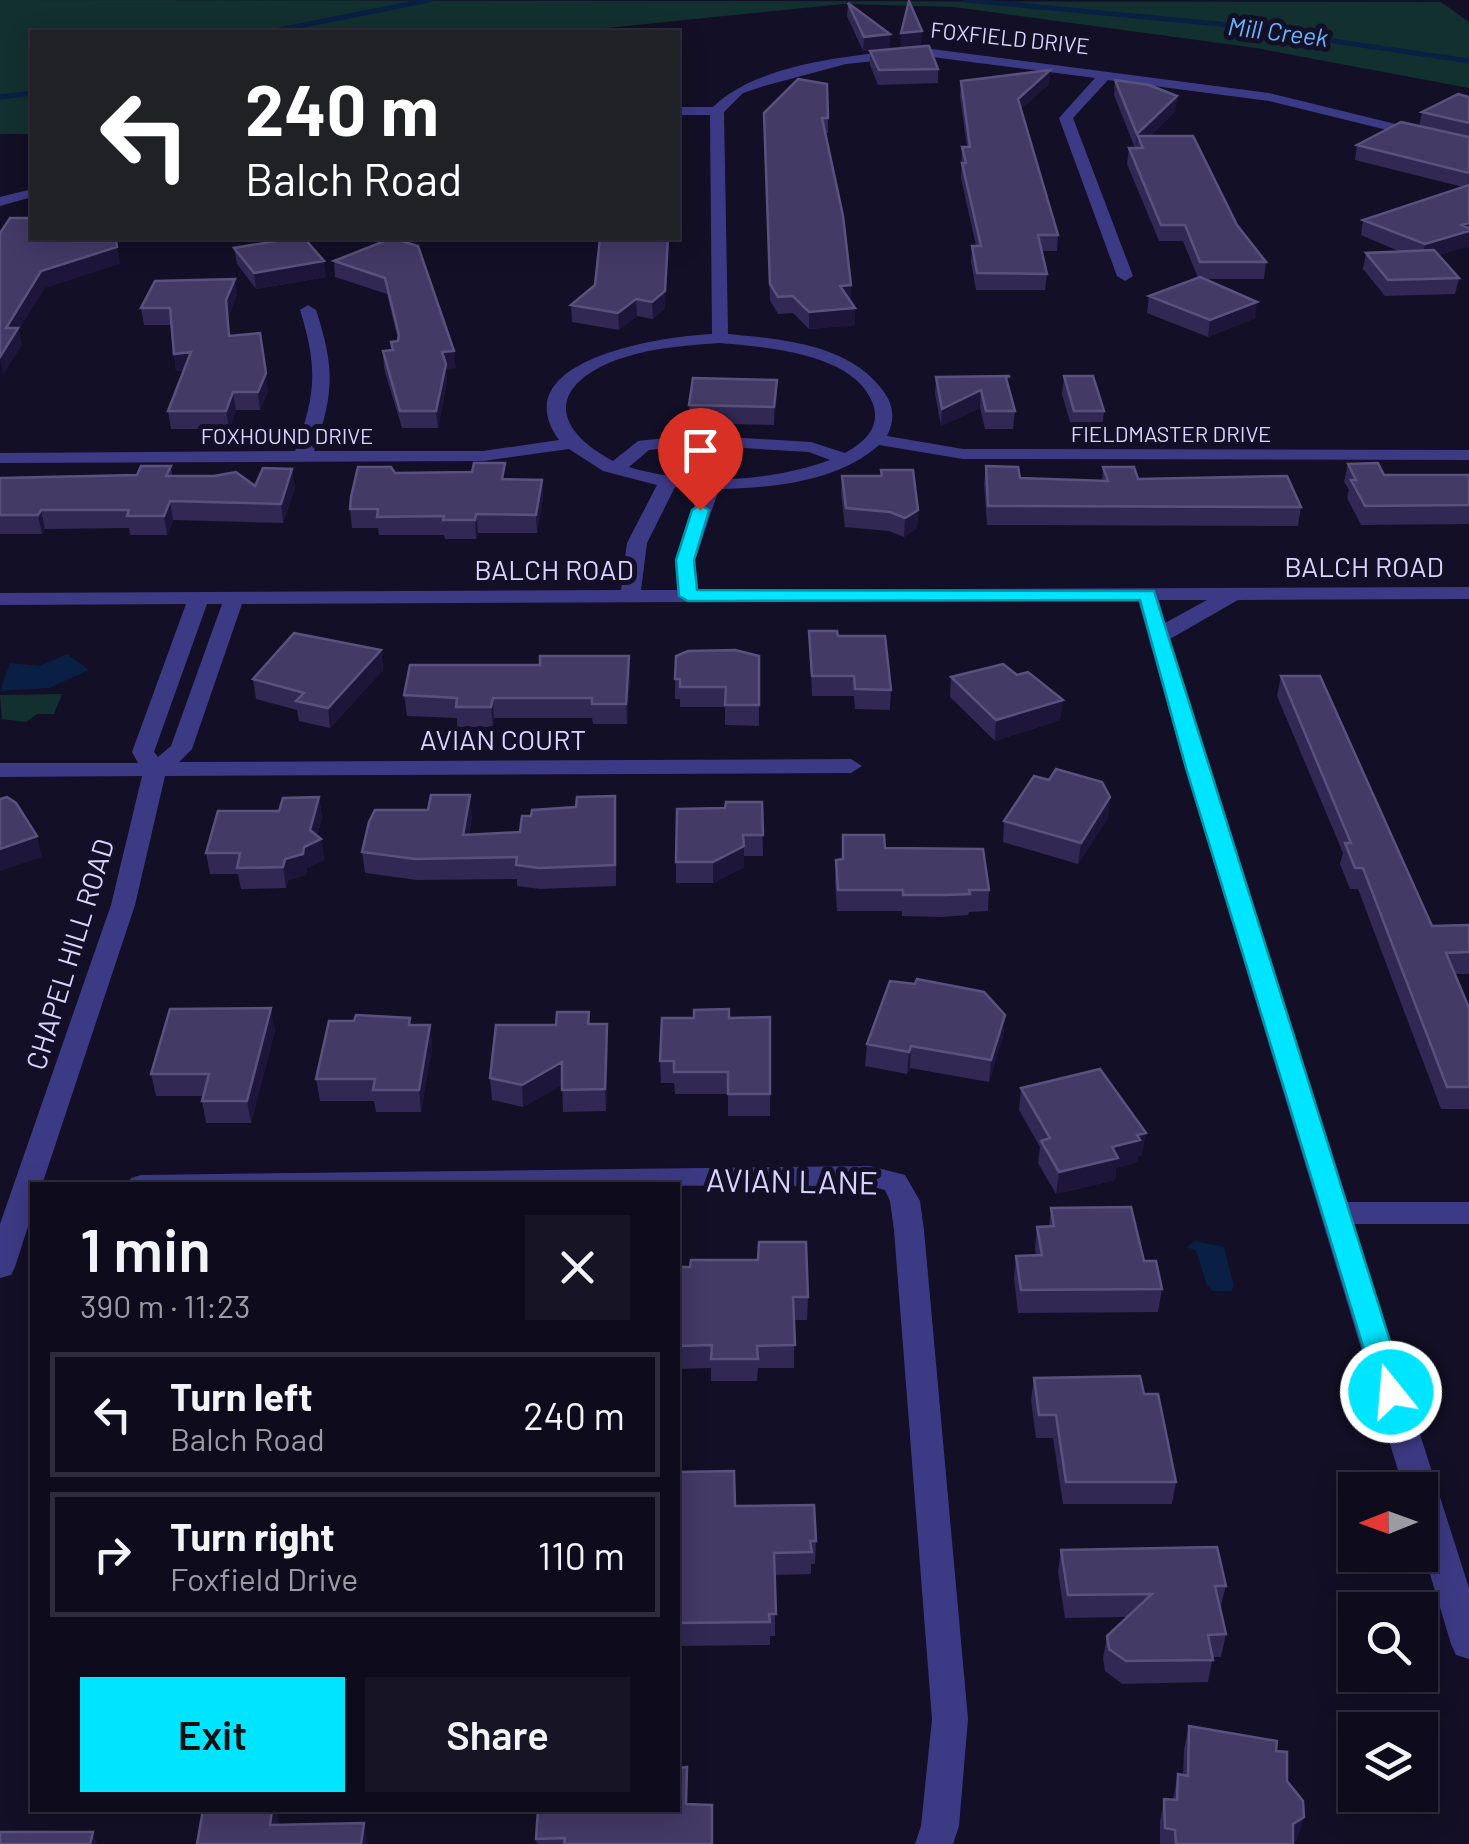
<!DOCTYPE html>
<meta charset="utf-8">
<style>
:root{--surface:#0e0b1c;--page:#171425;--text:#f1f3f6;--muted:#9b9ba3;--line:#2e2b3b;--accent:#00e5ff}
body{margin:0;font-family:Barlow,sans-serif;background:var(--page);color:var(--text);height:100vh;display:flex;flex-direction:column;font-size:38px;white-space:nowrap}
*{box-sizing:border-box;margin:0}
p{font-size:32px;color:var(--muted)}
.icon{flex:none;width:55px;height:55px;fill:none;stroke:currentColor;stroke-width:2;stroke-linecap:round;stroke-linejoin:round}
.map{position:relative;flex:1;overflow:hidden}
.details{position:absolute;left:30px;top:1182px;width:650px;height:630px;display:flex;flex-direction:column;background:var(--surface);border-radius:0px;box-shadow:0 5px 25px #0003,0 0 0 2px var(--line)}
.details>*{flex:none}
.guide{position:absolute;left:30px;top:30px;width:650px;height:210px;border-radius:0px;box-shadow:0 5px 25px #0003,0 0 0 2px var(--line);background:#202124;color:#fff;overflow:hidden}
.needle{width:65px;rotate:269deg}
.controls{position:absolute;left:1338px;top:1472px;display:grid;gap:20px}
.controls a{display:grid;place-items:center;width:100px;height:100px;border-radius:0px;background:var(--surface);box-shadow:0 5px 25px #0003,0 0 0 2px var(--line);font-size:50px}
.pin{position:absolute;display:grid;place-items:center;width:85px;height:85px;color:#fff;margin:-102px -42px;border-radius:50% 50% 50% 0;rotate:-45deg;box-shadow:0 0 10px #0007}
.pin .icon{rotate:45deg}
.me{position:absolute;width:110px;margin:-55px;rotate:343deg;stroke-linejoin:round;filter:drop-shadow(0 0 8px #0008)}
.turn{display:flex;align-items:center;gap:35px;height:210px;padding:0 50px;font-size:45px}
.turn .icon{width:130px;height:130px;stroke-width:2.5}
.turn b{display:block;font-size:70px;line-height:85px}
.round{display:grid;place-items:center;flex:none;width:105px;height:105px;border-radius:0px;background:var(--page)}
.headline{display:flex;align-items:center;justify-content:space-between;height:170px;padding:0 50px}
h1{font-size:60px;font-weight:600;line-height:75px}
.primary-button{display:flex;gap:20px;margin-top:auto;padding:20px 50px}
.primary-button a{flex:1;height:115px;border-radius:0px;background:var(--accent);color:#111;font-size:40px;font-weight:600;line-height:115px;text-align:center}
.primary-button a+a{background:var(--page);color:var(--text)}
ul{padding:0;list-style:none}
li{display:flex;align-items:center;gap:30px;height:125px;margin:0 20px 15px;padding:0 30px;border:5px solid var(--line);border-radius:0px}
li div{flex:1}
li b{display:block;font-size:38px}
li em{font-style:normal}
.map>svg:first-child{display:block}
.green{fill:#12302f}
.water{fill:#0a1f44}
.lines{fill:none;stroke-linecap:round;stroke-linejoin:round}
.stream{stroke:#0a1f44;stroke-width:5}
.minor{fill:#3d3a85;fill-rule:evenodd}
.wall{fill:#312854}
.shaded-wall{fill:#1d163a}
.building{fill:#433a66;stroke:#5a527e;stroke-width:2.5}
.route{fill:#00e5ff;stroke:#0095a6;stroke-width:2.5}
.labels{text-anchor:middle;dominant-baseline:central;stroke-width:10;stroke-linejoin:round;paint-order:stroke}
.far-street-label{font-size:22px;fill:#d9d4ff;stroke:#130f26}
.far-water-label{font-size:25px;font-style:italic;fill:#62b6ff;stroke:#130f26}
.street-label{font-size:28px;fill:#d9d4ff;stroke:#130f26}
.near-street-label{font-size:32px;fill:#d9d4ff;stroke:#130f26}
</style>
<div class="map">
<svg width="1469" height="1844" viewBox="0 0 1469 1844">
<rect width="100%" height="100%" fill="#130f26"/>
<!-- green -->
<path class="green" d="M0,0l1441,2 28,20v66l-213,-40 -302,-41 -111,-3 -276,28h-535v102h-32z
M62,694l-8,20h-17l-11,8 -24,-3 -2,-24z"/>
<!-- water -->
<path class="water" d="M67,654l22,16 -40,18 -49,3 10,-28 30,3z
M1195,1241l29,6 10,39 -3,5h-18l-6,-6 -11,-34 -9,-4z"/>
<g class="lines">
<!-- stream -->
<path class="stream" d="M966,0l253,24 250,37
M269,32l160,-32
M0,97l32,-4"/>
<!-- minor -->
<path class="minor" d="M924,48l345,45 200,49v8l-200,-49 -161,-21 -35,38 60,158 -8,5 -8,-5 -58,-158 36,-40 -171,-22 -78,8 -82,22 -21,7 -19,19 4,222c53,5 123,10 156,58 10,14 11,28 3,44l76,13 506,1v10l-506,-1 -84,-14c-41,37 -107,43 -160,44l-24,71 3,30 771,-3v12l-231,1 -68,39 176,563h123v22h-116l116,364v71l-13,-4 -5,-11 -31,-103v-51h-16l-219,-722 -47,-168 -896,4 -50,145 -13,13 672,-3 11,7 -11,7 -686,3 -30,129 -93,280h-10v29l-17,53 -4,8 -11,3v-54l111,-319 31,-129 -142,1v-14h138l-6,-11 54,-148 -186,1v-12l621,-3 6,-47 30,-58 -54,-14 -34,-22 -86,12 -483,2v-10l295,-2c21,-56 23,-83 5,-141l8,-5 8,5c19,58 18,84 -2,141h169l76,-11c-58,-81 106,-104 153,-106l-2,-219h-32v-8h35c47,-46 147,-52 211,-59zM720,343c45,4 135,10 153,61 8,24 -9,38 -28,49l-34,-11 -119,-7 -54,6 -25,20c-78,-42 -51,-88 23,-107 27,-7 56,-9 84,-11zM692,445l117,7 21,8c-60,22 -140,26 -201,7l20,-17zM675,487l25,2 -25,71 2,30h-36l6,-47zM1159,600h48l-42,23zM207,604h15l-51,142 -13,11 -4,-5z
M32,189v8l-32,9v-9z
M870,1166l35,9 15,26 4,29 44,489 -9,107 -6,18h-38l6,-18 11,-107 -38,-489 -4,-29 -5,-11 -15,-4 -743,-1 4,-7 10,-3z"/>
</g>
<!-- wall -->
<path class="wall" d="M848,3l42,31v14l-27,3 -16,-35z
M870,51l68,18v14l-60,2 -8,-20z
M1115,80l62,16 -2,15 -25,25 87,89 29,37 -2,17h-60l51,39 -47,19 -61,-24 2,-17 49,-18 -15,-37h-24l-32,-77 2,-16h6l-21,-53z
M961,81l88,3 -28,25 37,126 -1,16h-16l6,23 -2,16h-69l-5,-28 1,-16h4l-15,-68 1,-31h5l-7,-51z
M1469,97v149l-30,9 20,23 -4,16 -70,2 -22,-27 3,-16 35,-1 -40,-17 2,-15 100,-33 -108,-27 2,-15 62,-19 3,-14z
M828,118v15h-2l29,192 -46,4 -16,-16 -15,1 -8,-14 -6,-173z
M392,238l64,130 -10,2 1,11 -9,47h-36l-18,-59 -1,-18h9l-1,-9 7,-2 -11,-46 -52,-17 -1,-16z
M600,238l65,70 -12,11 -16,-3 -18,14 -47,-8 -1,-17 24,-20z
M234,248l92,29 -70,12 -19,-25z
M237,295l-9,22 2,19 38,55 -8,19h-24l-7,19h-58l-3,-18 16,-40h-8l-5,-46h-27l-3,-17z
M1064,376l40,35 -2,18h-30l-10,-35z
M936,377l73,13 6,21 -2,18h-28l-5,-21 -39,18 -6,-32z
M777,380l-3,45 -85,-2v-18z
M1348,464l36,11h85v49l-108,1 -14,-27 2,-8 -5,-8z
M171,466l1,10 83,10 40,1 -12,36 -110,-3 -6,15h-37l-1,-7 -84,1 -3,5h-42v-56l137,-3z
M986,466l34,12 82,3 1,-14 35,12 163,28 -3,19 -311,-1 -3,-41z
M881,470l37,40 -1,18 -13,9 -15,-6 -44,-4 -4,-33 1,-18h39z
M395,473l111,6 36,1 1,18 -6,35h-59l-2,6h-31l-1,-4h-65l-1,-7h-26l-2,-19z
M809,631l29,5 53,54 -1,20 -35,-1 -1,-13h-42z
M381,650l2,20 -53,58 -31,-7 -2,-11 -41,-11 -3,-20z
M759,656v70l-34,-1v-18h-45v-8h-5v-20z
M1017,675l46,25 -3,20 -65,21 -45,-44 1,-20z
M630,676l-3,48h-34l-1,-6h-98l-1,9h-36v-9l-50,-2 -3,-21z
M1281,676l151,250 37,-1v49h-14l14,34v101h-28l-83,-220h-8l-10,-25 3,-11 -66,-157z
M319,797l3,21 -5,18 4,3 3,21 -17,8 -1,7 -18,5 -2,8 -45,1 -3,-15h-28l-4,-21 73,-42z
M762,802l1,54h-19v11l-31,16h-37v-21l49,-54z
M472,816l-3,19 51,-3 96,-15v69l-76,3 -23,-3v-7l-100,1 -52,-7 -3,-21z
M1108,818l-30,46 -75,-22 1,-21z
M843,835l42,13 104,42 -1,21 -19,1 -1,3 -26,2 -40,-1v-5h-65l-2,-30 1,-21 6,-1z
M589,1012l1,12h17l1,22 -2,65 -43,1 -1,-27 -39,22 -31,-7 -2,-22 66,-53z
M1005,1015l-2,21 -14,46 -79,-14 -3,6 -42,-8 2,-22z
M770,1017v99h-42v-22h-53l-1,-11h-13l-1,-22 69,-43z
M411,1025h19l2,22 -11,65h-45l-2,-11h-54l-4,-22z
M275,1030l-24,93h-45l-4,-22 1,-5h-47l-5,-22z
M1021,1088l121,67 -4,1 -1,6 -21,6 -1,12 -59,14 -18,-31 2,-16 -21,-37z
M1051,1208l93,53 18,28 -4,23 -140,1 -4,-35 2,-22 20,-1 -1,-6 2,-22 12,-1z
M678,1267l130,30 -1,23h-13v48h-36l-1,13h-46v-13l-33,1z
M1034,1378l110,16 32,88 -4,22h-109l-10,-66h-17l-5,-38z
M678,1472l57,34 81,35 -1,23h-4v10l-36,1v61h-5v9l-92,1z
M1061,1550l165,36 -6,23 6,25 -5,23h-8l-5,25 -86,2 -17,-13 -2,-13 4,-22 20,-19 -62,1 -7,-46z
M1189,1726l87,25 11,30 17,36 -7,22 -4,3v2h-133v-23l4,-22h9l5,-25 5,1 1,-26z
M688,1804l24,40h-175l-1,-5z"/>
<!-- shaded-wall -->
<path class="shaded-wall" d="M922,31l-1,14 -21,2 1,-14z
M890,34v14l-27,3 1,-14z
M1050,70l-1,14 -32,29 1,-14z
M1177,96l-2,15 -34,33 -3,-8 -2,13 1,-15z
M1469,223v23l-47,14 3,-16z
M76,238l11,1 -10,18 -3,-16z
M668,238h1l-4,70 -12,11 -1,-17z
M117,247l3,17 -75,24 -26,42 3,15 -19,30 -3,-18 6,-29 35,-57z
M324,261l2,16 -70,12 -2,-16z
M235,279l2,16 -9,22 3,36 -5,-53z
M851,285v16l-11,-15z
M636,299l1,17 -18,14 -1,-17z
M1257,302l-2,16 -47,19 2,-17z
M855,308v17l-46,4v-17z
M454,351l2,17 -10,2 1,11 -9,47 -2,-17 6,-59z
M191,352l3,18 -18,1 -2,-17z
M266,373l2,18 -8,19 -2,-18z
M777,380v18l-3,27v-18z
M981,390l-1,18 -39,18 1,-17z
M233,392l3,18 -7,19 -3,-18z
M292,469l3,18 -12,36 -2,-19z
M542,480l1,18 -6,35 -1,-18z
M170,501l3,19 -6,15 -3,-19z
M41,510l4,19 -3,5 -4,-19z
M918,510l-1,18 -13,9 1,-19z
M476,514l2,19 -2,6 -1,-19z
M381,650l2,20 -53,58 -2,-20z
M629,656l1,20 -3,48 -1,-20z
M493,698l1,20 -1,9 -2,-20z
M1063,700l-3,20 -65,21 1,-21z
M470,795l2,21 -7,40 -2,-21z
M319,797l3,21 -6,23 5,-2 3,21 -17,8 -1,7 -18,5 -2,8 -3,-21 2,-8 25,-29z
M1110,797l-2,21 -30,46 3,-21z
M37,836l5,21 -42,14v-22z
M744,846v21l-31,16v-21z
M271,1008l4,22 -24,93 -4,-22z
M1005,1015l-2,21 -14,46 2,-22z
M607,1024l1,22 -2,65 -1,-22z
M430,1025l2,22 -11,65 -2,-22z
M911,1046l-1,22 -3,6 2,-22z
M562,1062l2,22 -41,23 -1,-22z
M1146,1133l-4,22 -4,1 -1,6 -21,6 -1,12 -59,14 3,-22 78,-37z
M272,1810h4l3,12 -3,22 -6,-19z
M1304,1817l-7,22 -7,5 3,-20z
M364,1823l4,21h-7z
M93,1832l4,12h-7z"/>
<!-- building -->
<path class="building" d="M909,1l13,30 -21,2z
M848,3l42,31 -26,3z
M925,46h4l9,23 -59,1 -9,-19z
M1050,70l-32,29 40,136h-20l9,39 -70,-1 -5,-27h9l-19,-83h4l-4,-16h8l-9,-66z
M798,79l29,5 1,34h-6l21,98 8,69 -11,1 15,22 -46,4 -16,-16 -15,1 -8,-13 -6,-171z
M1115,80l34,5 28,11 -40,38z
M1458,94l11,3v26l-47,-11z
M1401,122l68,15v36l-112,-28z
M1138,136h55l44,89 29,37h-66l-15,-37h-24l-32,-77h14z
M1469,185v38l-7,2 7,3v3l-44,13 -62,-24z
M32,214v24h44l-2,3h42l1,6 -76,24 -35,57h12l-18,29v-124l10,-15h20z
M294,238h10l20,23 -70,12 -20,-25z
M392,238l26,8 36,105 -12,1 4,12 -10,47h-36l-17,-60 10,-1 -2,-8 7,-1 1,-6 -14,-57 -51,-17z
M600,238h68l-3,53 -13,11 -16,-3 -18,14 -47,-8 24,-20z
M1434,250l25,28 -71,2 -22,-27z
M1200,277l57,25 -47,18 -61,-24z
M235,279l-9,21 3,36 31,-3 6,40 -8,19h-25l-7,19h-58l23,-59 -17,2 -4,-46h-29l14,-27z
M1010,376l-4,2 9,33h-29l-5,-21 -39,19 -6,-32z
M1064,376h29l11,35h-30z
M693,378l84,2 -3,27 -85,-2z
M474,463h31l-3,16 40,1 -6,35 -60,-1 -1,6h-32l1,-4 -67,1 1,-8h-28l1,-12 7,-30h33l4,6 77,-1z
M1378,463l6,12h85v30l-104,1 -14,-26h5l-8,-16z
M141,466h30l-5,10h48l22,-4 19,14 8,-18 29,1 -11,35 -111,-3 -6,15h-37l2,-6h-88l-3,5h-38v-37l137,-3z
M986,466l32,1 2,11 88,3 -5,-14h31l4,12 149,-3 14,31 -313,-1z
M881,470h32l5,40 -13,8 -15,-6 -44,-4 -4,-32h40z
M809,631h28l1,5h47l6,54 -36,-1 -1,-13h-42z
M294,633l87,17 -53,58 -32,-7 8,-8 -51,-14z
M735,650l24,6v49h-34l1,-18h-46v-8h-5l1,-23 12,-5z
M540,656h89l-3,48h-34v-6h-99l-2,9h-35l1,-9 -53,-3 6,-30h130z
M1003,664l14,11 11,-3 35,28 -67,20 -45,-43z
M1281,676h39l112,250 37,-1v27l-23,1 23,55v79h-22l-84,-219h-8l-10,-25h6z
M1056,769l46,13 8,15 -29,46 -77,-22 30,-45 15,4z
M431,795h39l-7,40 57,-3 2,-16h9l1,-6 44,-3 1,-10 38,-1v69l-76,3 -23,-3 1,-8 -102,2 -53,-7 7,-30 6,-12h53z
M7,797l9,6 21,33 -37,13v-50z
M319,797l-9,33 11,9 -17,8 -1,7 -18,5 -2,8 -46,1 3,-15h-34l12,-42h61l4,-13z
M726,802h36l1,33h-20l1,11 -31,16h-37l1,-53 48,-1z
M843,835h41l1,13 98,1 6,41h-20l1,4 -26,1h-41v-5h-65l-2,-30 7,-1z
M917,979l67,13 21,23 -14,45 -80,-14 -2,6 -42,-8 23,-63 25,3z
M271,1008l-24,93h-45l7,-27h-58l19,-65z
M729,1009v9l41,-1v77h-42v-22h-54v-11h-14l2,-43h32v-8z
M557,1012h32l-1,12h19l-2,65 -43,1v-28l-40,23 -32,-7 6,-53h60z
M356,1015l54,3 -1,7h21l-11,65h-46l2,-11h-59l13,-58h25z
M1100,1069l46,64 -9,2 3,5 -28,7 6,11 -59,14 -18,-31 9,-3 -29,-50z
M1131,1207l13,54h12l6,28 -141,1 -5,-34 26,-1 -5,-28 17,-1 -3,-18z
M759,1242h47l2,55h-15l2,48 -38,1 1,13h-47l1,-14 -34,1v-79h12l1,-7h67z
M1140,1376l4,18h14l18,88h-110l-10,-67h-17l-5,-37z
M734,1471l1,35 79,-1 2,36h-6l2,11 -38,1 2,61h-7l1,8 -92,1v-151z
M1217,1547l9,39h-11l11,48 -18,1 5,25 -87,1 -17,-12 -2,-13 45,-42 -84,1 -7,-45z
M1189,1726l88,15 -1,10 11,1v29l16,20 1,16 -11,7v20h-117l-1,-14 -10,-2 -1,-29 13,1 1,-26 10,2z
M687,1767l-1,37 26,1v39h-148l1,-6 -29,1 2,-29h140v-42z
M203,1810h69l-2,15 94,-2 -3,21h-164z
M0,1832h93l-3,12h-90z"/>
<!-- route -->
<path class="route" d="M700,505l9,5 -15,50 3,30 457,1 252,801 -5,8 -10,4 -10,-4 -4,-8 -191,-624 -46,-168 -452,1 -9,-5 -3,-36 16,-50z"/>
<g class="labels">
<!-- far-street labels -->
<g class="far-street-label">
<text transform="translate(1010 37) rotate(6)">FOXFIELD DRIVE</text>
<text x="1171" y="433">FIELDMASTER DRIVE</text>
<text x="287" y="435">FOXHOUND DRIVE</text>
</g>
<!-- far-water labels -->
<g class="far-water-label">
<text transform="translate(1278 31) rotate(7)">Mill Creek</text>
</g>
<!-- street labels -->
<g class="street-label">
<text x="1364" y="566">BALCH ROAD</text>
<text x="554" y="569">BALCH ROAD</text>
<text x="503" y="739">AVIAN COURT</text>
<text transform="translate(69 954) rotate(-73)">CHAPEL HILL ROAD</text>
</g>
<!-- near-street labels -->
<g class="near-street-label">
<text transform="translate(792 1180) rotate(1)">AVIAN LANE</text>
</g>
</g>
</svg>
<div class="controls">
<a><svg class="needle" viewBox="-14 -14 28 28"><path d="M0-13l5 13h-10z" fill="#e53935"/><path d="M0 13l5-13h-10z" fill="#9b9ba3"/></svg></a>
<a><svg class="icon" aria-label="search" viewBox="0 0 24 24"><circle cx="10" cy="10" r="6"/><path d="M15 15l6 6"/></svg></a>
<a><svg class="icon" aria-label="layers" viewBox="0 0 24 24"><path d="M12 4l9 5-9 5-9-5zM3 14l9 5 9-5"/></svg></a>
</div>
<div class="pin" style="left:700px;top:510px;background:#d93025"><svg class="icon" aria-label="arrive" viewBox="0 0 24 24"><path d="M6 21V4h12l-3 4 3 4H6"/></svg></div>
<svg class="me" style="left:1391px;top:1392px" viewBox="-20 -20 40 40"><circle r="17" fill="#00e5ff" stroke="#fff" stroke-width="3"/><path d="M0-11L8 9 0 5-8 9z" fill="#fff"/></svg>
<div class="guide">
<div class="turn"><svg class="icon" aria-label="left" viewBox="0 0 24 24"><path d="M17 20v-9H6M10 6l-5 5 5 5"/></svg><div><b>240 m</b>Balch Road</div></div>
</div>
<section class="details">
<div class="headline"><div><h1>1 min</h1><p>390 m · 11:23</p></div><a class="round"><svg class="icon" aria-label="close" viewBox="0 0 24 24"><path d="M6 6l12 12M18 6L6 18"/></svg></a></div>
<ul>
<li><svg class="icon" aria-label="left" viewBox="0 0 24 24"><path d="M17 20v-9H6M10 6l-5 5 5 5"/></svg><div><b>Turn left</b><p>Balch Road</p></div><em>240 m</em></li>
<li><svg class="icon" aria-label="right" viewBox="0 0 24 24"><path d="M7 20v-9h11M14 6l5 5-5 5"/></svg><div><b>Turn right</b><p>Foxfield Drive</p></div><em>110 m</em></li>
</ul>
<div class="primary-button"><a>Exit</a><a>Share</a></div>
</section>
</div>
